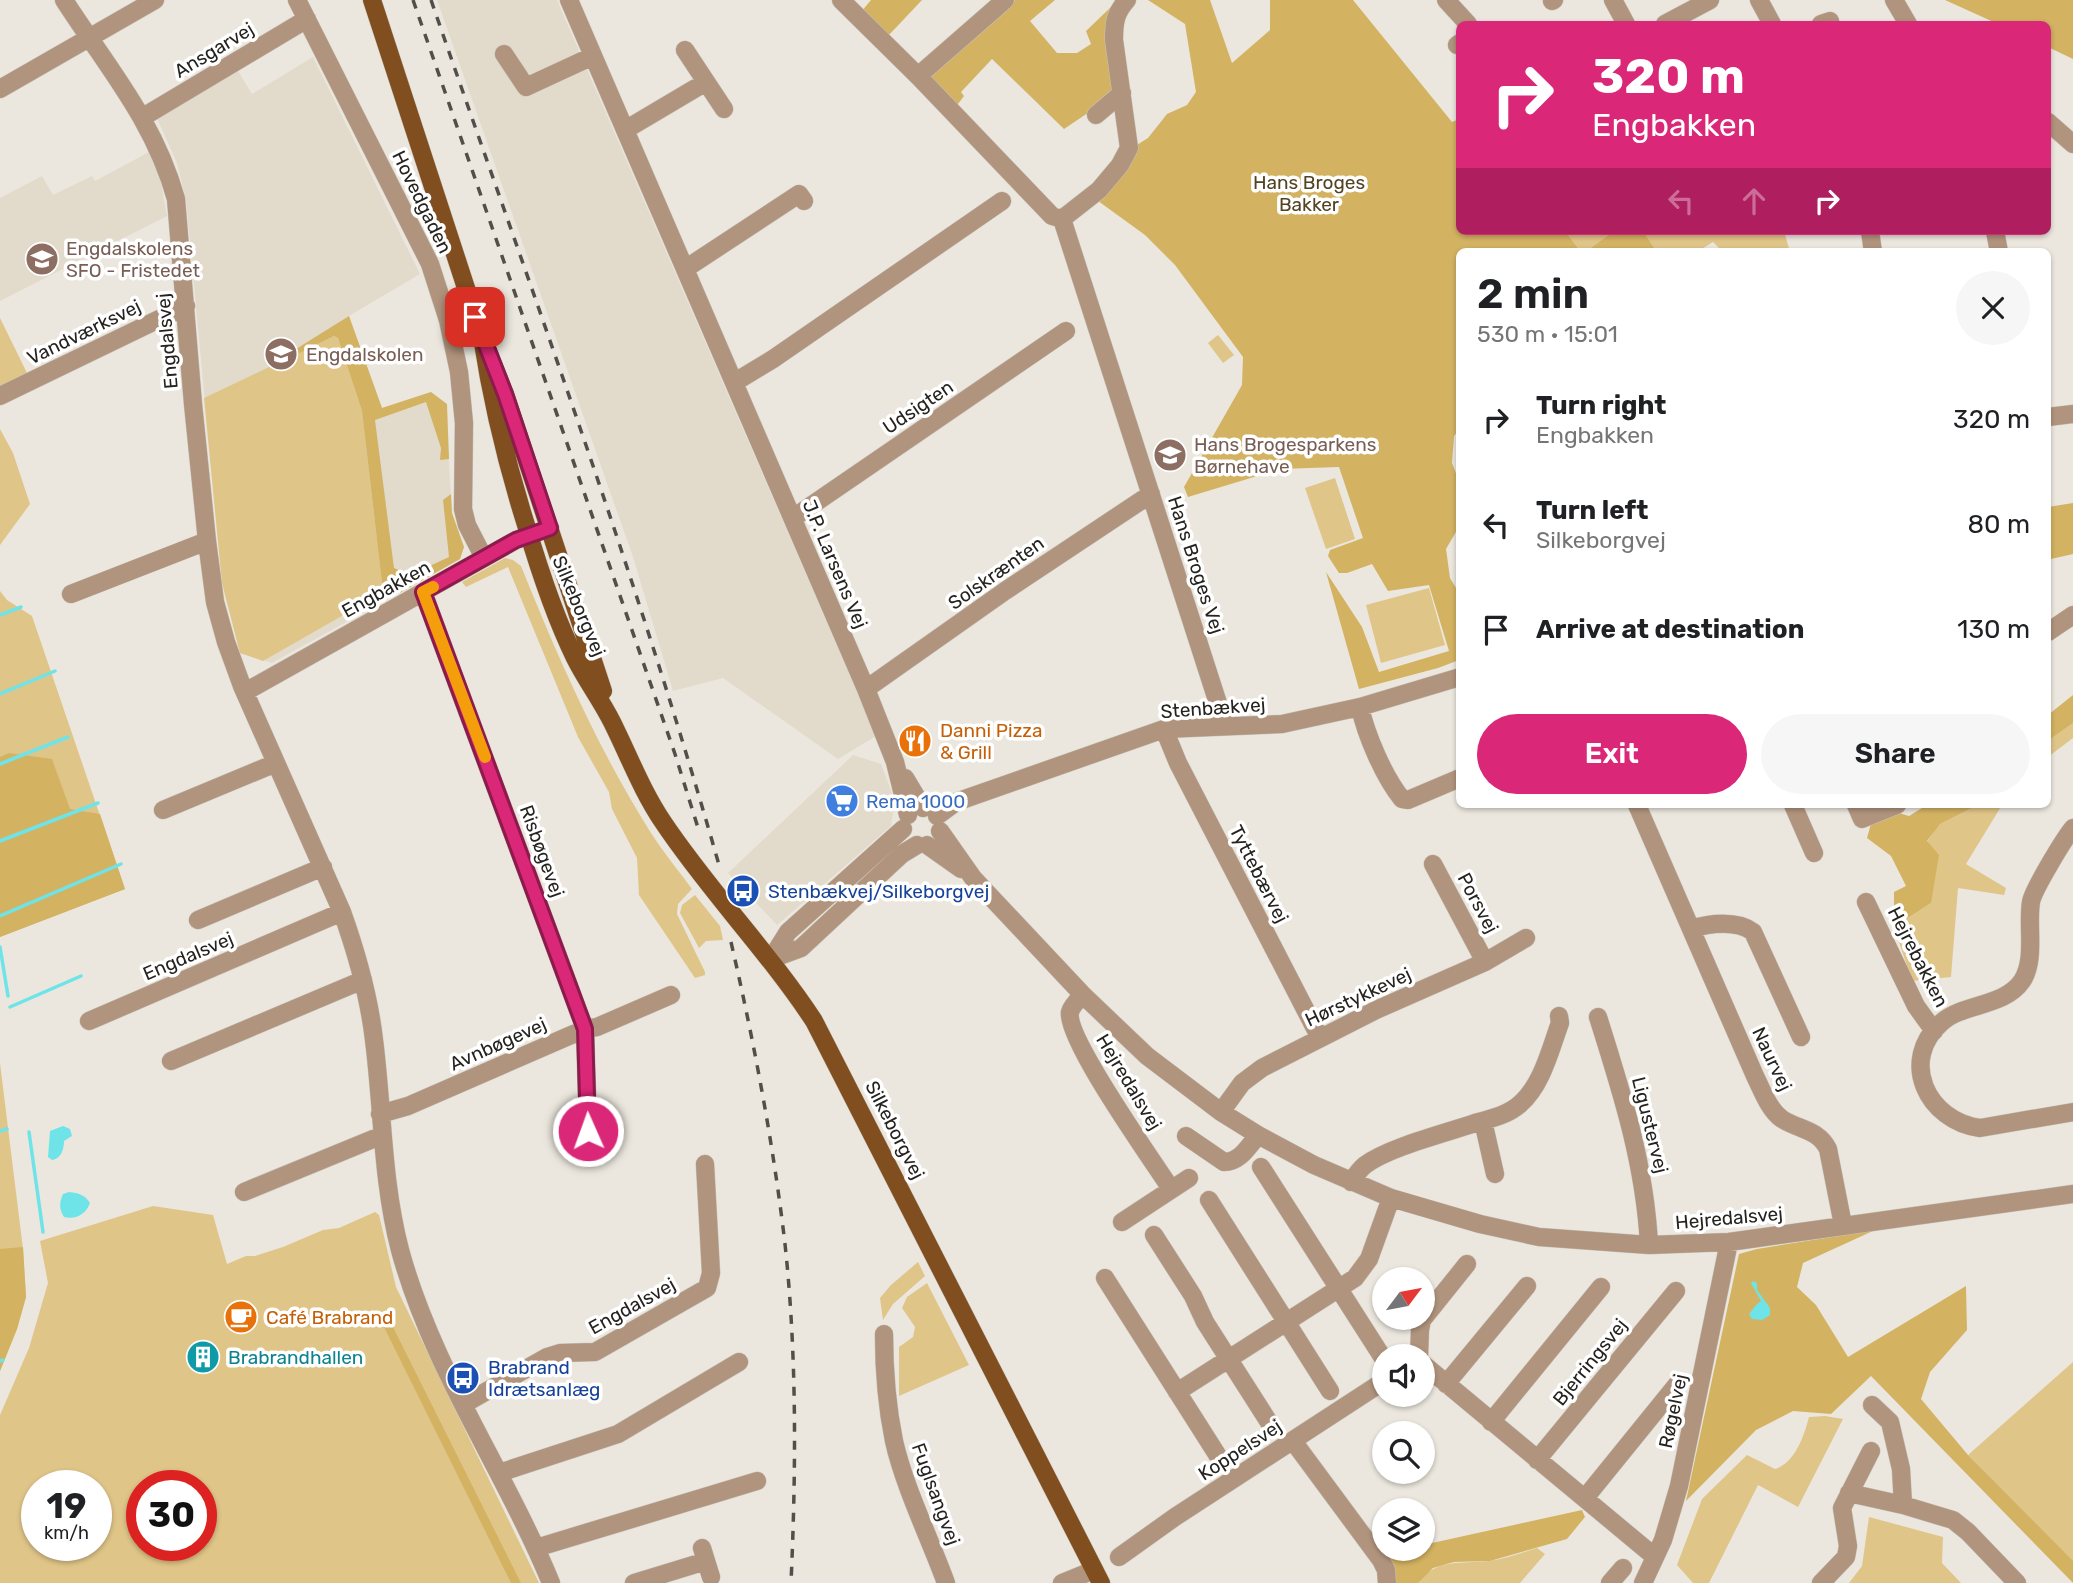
<!DOCTYPE html>
<meta charset="utf-8">
<style>
:root{--surface:#fff;--page:#f6f6f6;--text:#202124;--muted:#757577;--accent:#db2777}
body{margin:0;font-family:Rubik,sans-serif;background:var(--page);color:var(--text);height:100vh;display:flex;flex-direction:column;font-size:26px;white-space:nowrap}
*{box-sizing:border-box;margin:0}
p{font-size:23px;color:var(--muted)}
.icon{flex:none;width:38px;height:38px;fill:none;stroke:currentColor;stroke-width:2;stroke-linecap:round;stroke-linejoin:round}
.map{position:relative;flex:1;overflow:hidden}
.side{position:absolute;left:1456px;top:248px;width:595px;height:560px;display:flex;flex-direction:column;background:var(--surface);border-radius:10px;box-shadow:0 2px 5px #0004}
.side>*{flex:none}
.top-card{position:absolute;left:1456px;top:21px;width:595px;height:214px;border-radius:10px;box-shadow:0 2px 5px #0004;background:#db2777;color:#fff;overflow:hidden}
.needle{width:46px;rotate:58deg}
.buttons{position:absolute;left:1372px;top:1267px;display:grid;gap:14px}
.buttons a{display:grid;place-items:center;width:63px;height:63px;border-radius:50%;background:var(--surface);box-shadow:0 2px 5px #0004;font-size:35px}
.speed{position:absolute;left:21px;top:1470px;display:flex;gap:14px;font-size:35px;font-weight:700;text-align:center}
.speed>*{display:grid;place-content:center;width:91px;height:91px;border-radius:50%;background:var(--surface);box-shadow:0 2px 5px #0004;line-height:1}
.speed small{font-size:18px;font-weight:400}
.speed .limit{border:10px solid #d22;background:#fff;color:#111}
.pin{position:absolute;display:grid;place-items:center;width:60px;height:60px;color:#fff;margin:-30px;border-radius:14px;box-shadow:0 4px 10px #0006}
.me{position:absolute;width:77px;margin:-38px;rotate:358deg;stroke-linejoin:round;filter:drop-shadow(0 0 5px #0008)}
.turn{display:flex;align-items:center;gap:24px;height:147px;padding:0 21px;font-size:32px}
.turn .icon{width:91px;height:91px;stroke-width:2.5}
.turn b{display:block;font-size:49px;line-height:60px}
.lanes{display:flex;align-items:center;height:66px;padding:0 21px;background:#0003;justify-content:center;gap:35px;direction:ltr}
.lanes .off{opacity:.35}
.round{display:grid;place-items:center;flex:none;width:74px;height:74px;border-radius:37px;background:var(--page)}
.headline{display:flex;align-items:center;justify-content:space-between;height:119px;padding:0 21px}
h1{font-size:42px;font-weight:600;line-height:52px}
.button{display:flex;gap:14px;margin-top:auto;padding:14px 21px}
.button a{flex:1;height:80px;border-radius:42px;background:var(--accent);color:#fff;font-size:28px;font-weight:600;line-height:80px;text-align:center}
.button a+a{background:var(--page);color:var(--text)}
ul{padding:0;list-style:none}
li{display:flex;align-items:center;gap:21px;height:105px;padding:0 21px}
li div{flex:1}
li b{display:block;font-size:26px}
li em{font-style:normal}
.map>svg:first-child{display:block}
.built{fill:#e2dbcb}
.green{fill:#e0c588;fill-rule:evenodd}
.forest{fill:#d3b262}
.water{fill:#6ee4e8}
.lines{fill:none;stroke-linecap:round;stroke-linejoin:round}
.stream{stroke:#6ee4e8;stroke-width:3.5}
.minor-casing{stroke:#c7c4bc;stroke-width:19}
.major-casing{stroke:#c7c4bc;stroke-width:19}
.minor{stroke:#b1947d;stroke-width:18}
.major{stroke:#804e1f;stroke-width:18}
.rail{stroke:#514f4a;stroke-width:3.5;stroke-dasharray:9 9;stroke-linecap:butt}
.route-casing{stroke:#8e194d;stroke-width:18}
.route{stroke:#db2777;stroke-width:12}
.slow{stroke:#f59e0b;stroke-width:12}
.labels{text-anchor:middle;dominant-baseline:central;stroke-width:7;stroke-linejoin:round;paint-order:stroke}
.street-label{font-size:19px;fill:#24231f;stroke:#fff}
.park-label{font-size:19px;fill:#524321;stroke:#fff}
.education-label{font-size:19px;fill:#785e54;stroke:#fff;text-anchor:start}
.food-label{font-size:19px;fill:#c56008;stroke:#fff;text-anchor:start}
.shop-label{font-size:19px;fill:#366cbe;stroke:#fff;text-anchor:start}
.transit-label{font-size:19px;fill:#164399;stroke:#fff;text-anchor:start}
.culture-label{font-size:19px;fill:#0d838f;stroke:#fff;text-anchor:start}
</style>
<div class="map">
<svg width="2073" height="1583" viewBox="0 0 2073 1583">
<rect width="100%" height="100%" fill="#ebe7de"/>
<!-- built -->
<path class="built" d="M437,0h120l319,736 -38,23 -115,-81 -50,13 -40,-134z
M313,57l107,217 -71,42 33,92 49,-16 17,55 4,66 12,34 -4,12 -188,104 -32,-10 -18,-70 -36,-383 -9,-37 -25,-56 80,-46 20,33z
M149,152l12,31 6,33 -167,85v-103l42,-22 11,19 39,-19 3,5z
M853,755l28,9 16,42 -4,6 -2,14 -114,99 -49,-52z"/>
<!-- green -->
<path class="green" d="M1565,231h49l-29,21h-4z
M1643,231h141l6,21h-67l-10,-10 -16,10h-40z
M0,318l27,55 -27,15z
M1218,335l16,20 -11,8 -15,-20z
M334,336l4,2 24,73 20,172 7,6 -126,72 -23,-8 -18,-70 -18,-185z
M0,429l13,24 17,51 -30,41z
M1335,478l20,61 -29,10 -21,-61z
M505,558l8,2 8,6c37,92 77,183 130,267 12,19 28,38 41,56l-14,15 -1,10 28,58v3l-10,3 -56,-83 -2,-37 -25,-49 -3,-17 -31,-55 -70,-170 -42,20 -4,-5z
M1429,588l16,57 -64,18 -15,-58z
M0,591l7,9 25,16 93,273 -125,48z
M2073,723v15l-25,19v-16z
M1978,805h24l-36,59 40,24 -2,7 -46,-7 -7,89 -39,4 -18,-54 37,-24 -4,-61 11,-17z
M695,895l25,31 3,14 -17,1 -7,7 -19,-35 2,-8z
M0,1063l23,186 3,48 -9,32 -17,42z
M153,1206l60,9 14,49 19,-8h9l28,-9 40,-17 16,-2 36,-16 4,3 17,72 143,296h-539v-168l29,-67 19,-65 -8,-42zM37,1486h59v59h-59zM142,1486h59v59h-59z
M918,1262l7,14 -32,28 -10,16 -3,-22 11,-13z
M927,1283l42,82 -70,31v-49l14,-10 2,-10 -13,-19 5,-11z
M2073,1362v202l-105,-109z
M1825,1416l18,3 -45,88 -40,-22 -49,98h-16l-16,-18 25,-66 45,-44 28,14c20,-6 29,-33 34,-52z
M1869,1517l74,20 -1,26 19,20h-112l13,-17z
M1537,1548l8,6 -25,29h-102c17,-25 45,-19 71,-22 15,-2 32,-8 48,-13z"/>
<!-- forest -->
<path class="forest" d="M871,0h51l-34,36 -27,-24z
M1015,0h40l-25,21 27,32h20l14,-9 -5,-13 25,-24 8,85 -55,37 -72,-70 -31,33 3,4 -9,12 -25,-28 1,-9z
M1148,0h62l22,63 38,-33v-30h83l99,122 7,-3 1,112h105l16,21h-121v176l-6,8 -2,27 7,18 1,44 -14,24 4,29 9,15v67l-21,8 -79,21 -33,-117 36,55 17,45 70,-21 -20,-66 -41,6 -16,-27 -25,9h-8l-11,-17 2,-6 33,-12 -24,-71 -59,2 -92,28 -4,-10 58,-102 1,-28 -68,-92 -30,-30 -51,-37 38,-50 16,-10 19,-24 20,-9 9,-13 -11,-68z
M1945,0h128v59l-25,-12v-23h-50z
M1614,231h29l14,21h-72z
M349,316l33,92 49,-16 16,12 2,55 -9,1 1,-12 -15,-46 -51,18 19,148 16,7 39,-18 -6,-57 8,-6 1,19 12,34 -4,12 -62,35 -16,-11 -20,-172 -24,-73 -4,-2 -53,26 -1,-3z
M2073,503v51l-22,5 -3,-7v-45z
M2073,695v28l-25,18v-26z
M9,753l43,6 18,50 30,5 25,75 -125,48v-180z
M1927,805h51l-38,19 -13,17 12,14 -8,48 -37,24v-35l12,-6 -15,-30 -24,-18 5,-18 20,-9 17,5z
M1875,1230l-72,33 -6,24 19,18 32,52 118,-71 1,44 -37,42 -9,27 47,56 105,106v22l-202,-207 -40,38 -38,-3 -37,19 -70,71 53,-247 18,-5z
M23,1247l3,50 -9,32 -17,42v-122z
M385,1311l136,272h-10l-133,-268z
M1582,1510l3,7 -18,22 -77,22 -36,1 -21,6 -15,15h-25l-3,-32 33,-2v-4z"/>
<!-- water -->
<path class="water" d="M63,1126l7,3 2,7 -8,5c0,8 -3,18 -12,19l-4,-3 2,-26z
M69,1192c10,1 16,3 21,11 -4,11 -14,17 -26,14 -5,-8 -5,-14 -1,-23z
M1753,1281l4,2v7l13,18v7l-8,5 -10,-1 -3,-5 8,-10 4,-3 -10,-18z"/>
<g class="lines">
<!-- stream -->
<path class="stream" d="M0,615l21,-8
M0,694l55,-23
M0,764l68,-27
M0,841l98,-38
M0,916l121,-52
M0,947l8,49
M10,1007l71,-31
M0,1131l7,-2
M29,1132l14,100
M0,1361l3,-1"/>
<defs>
<path id="minor" d="M64,0c43,67 90,120 112,199l17,205 14,137 8,61 11,40 16,44 100,226c15,42 27,84 32,128 9,71 8,141 26,210 32,118 105,221 151,333
M297,0l133,264 18,56 11,52 5,51 -1,86 4,16 17,33
M569,0l297,689 29,73 13,53
M841,0l77,76 134,140 10,3
M1446,0l22,24
M1613,0l13,24
M1759,0l13,24
M1894,0l14,24
M1552,1l2,-1
M1665,24l45,-24
M1821,24l9,-3
M1457,45l3,-2
M685,50l39,59
M504,54l22,33 67,-31
M918,76l87,-76
M0,89l155,-89
M1096,115l26,-22
M143,117l164,-98
M2048,122l25,22
M625,130l81,-48
M1062,219l163,506
M1062,219l37,-29 21,-25 9,-17 -15,-108c0,-17 1,-27 13,-40
M1870,231l3,21
M1995,231l4,21
M685,269l114,-75 5,7
M735,382l38,-23 229,-158
M0,396l186,-90
M2048,417l25,-3
M793,518l273,-187
M423,592l162,437 3,102
M71,594l136,-53
M2048,632l25,-17
M866,689l139,-98 146,-97
M245,692l271,-152 34,-12
M1360,707c6,28 24,70 42,92l6,1 52,-22
M1164,729l14,34 142,275
M905,778l18,30
M1637,805l118,271c7,14 14,34 27,43 17,11 36,10 46,30l15,76
M1793,805l21,48
M1856,805l6,14 35,-14
M163,810l113,-47
M937,816l19,-14 208,-73 118,-5 78,-17 100,-30
M2073,828c-9,11 -40,62 -42,74 -4,24 5,58 -9,79 -18,26 -58,22 -80,41 -44,38 -15,99 38,106l93,-16
M940,831l33,47 110,117 64,61 74,56 37,23 56,30 77,33 89,26 59,13 110,8 80,-3 344,-48
M927,845l34,24
M1433,864l52,98
M1866,902l50,104 18,25
M198,920l125,-53
M1691,929c18,-6 47,-9 62,3l48,105
M771,959l30,-11 101,-94 15,-9
M771,959l17,-27 115,-103
M1083,995c-5,5 -11,10 -13,17 -5,26 83,149 101,177
M1598,1017c24,76 47,148 51,228
M89,1021l253,-109
M171,1061l192,-81
M1221,1112l21,-29 20,-15 114,-58 109,-48 41,-24
M380,1114l28,-8 177,-77 12,-2 74,-32
M1483,1121l12,53
M1186,1136l38,26c16,0 24,-15 34,-27
M1261,1167l122,191
M1351,1182c4,-6 9,-13 14,-17 24,-18 81,-32 110,-42 15,-4 33,-8 45,-19 22,-19 30,-54 40,-81l-1,-7
M244,1192l129,-53 9,-1
M1209,1200l121,191
M1122,1222l67,-44
M1154,1235l39,61 12,26 67,105
M1105,1278l113,178
M884,1334c0,35 3,73 10,107 10,45 36,98 52,142
M1419,1356l1,-26 2,-10 45,-56
M1423,1364l232,193
M1446,1384l81,-98
M1177,1392l178,-114 14,-19 22,-61
M464,1404l83,-47 13,-4 35,-1 112,-64 4,-15 -6,-109
M1872,1405l18,17 11,47 2,36
M1491,1422l110,-135
M1293,1441l88,119 5,10 1,13
M1537,1460l139,-169
M499,1473l119,-39 121,-72
M1849,1493l54,12 50,15 15,12 49,51
M1585,1498l94,-116
M536,1548l221,-67
M702,1548l9,29
M1119,1557l56,-40 209,-136
M634,1583l72,-22
M1062,1583l32,-13
M1610,1583l13,-15
M1643,1583l20,-43 16,-54 50,-244
M1821,1583l25,-26 2,-11 -6,-38 29,-57"/>
<path id="major" d="M372,0l110,337 23,57 98,297
M482,337c10,66 25,128 45,191 13,44 28,89 48,130 11,22 26,42 37,64 17,34 30,69 51,100 46,69 105,129 151,199l287,562"/>
</defs>
<!-- minor casing -->
<use href="#minor" class="minor-casing"/>
<!-- major casing -->
<use href="#major" class="major-casing"/>
<!-- minor -->
<use href="#minor" class="minor"/>
<!-- major -->
<use href="#major" class="major"/>
<!-- rail -->
<path class="rail" d="M413,0l262,754 24,77
M431,0c99,287 205,573 288,865
M731,942c23,100 42,200 54,302 12,112 11,227 6,339"/>
</g>
<g class="lines">
<defs>
<path id="route" d="M475,317l30,77 45,134 -34,12 -93,52 162,437 3,102"/>
</defs>
<!-- route casing -->
<use href="#route" class="route-casing"/>
<!-- route -->
<use href="#route" class="route"/>
<!-- slow -->
<path class="slow" d="M433,587l-10,5 62,165"/>
</g>
<!-- icons -->
<defs>
<symbol id="school-disc" viewBox="-11 -11 22 22"><circle r="9.5" fill="#8d6e63" stroke="#fff"/><path d="M0-5L7-2L0 1L-7-2ZM-4 1L0 2.5L4 1V4Q0 6-4 4Z" fill="#fff"/></symbol>
<symbol id="restaurant-disc" viewBox="-11 -11 22 22"><circle r="9.5" fill="#e8710a" stroke="#fff"/><path d="M-5-6h1v4h1v-4h1v4h1v-4h1v5L-1.5 .5V6h-2V.5L-5-1ZM5-6V6H3V1.5H1.5Q1.5-4 5-6Z" fill="#fff"/></symbol>
<symbol id="supermarket-disc" viewBox="-11 -11 22 22"><circle r="9.5" fill="#3f7fe0" stroke="#fff"/><path d="M-6-5.5h2.5l.6 2H6L4.5 2H-2.5L-4.4-4H-6ZM-1.5 3.2a1.3 1.3 0 1 0 .1 0ZM3 3.2a1.3 1.3 0 1 0 .1 0Z" fill="#fff"/></symbol>
<symbol id="bus-disc" viewBox="-11 -11 22 22"><circle r="9.5" fill="#1a4fb4" stroke="#fff"/><path d="M-5-6H5V4H4V6H2V4H-2V6H-4V4H-5ZM-3.5-4V0h7V-4ZM-3.5 1.2v1.5H-2V1.2ZM2 1.2v1.5H3.5V1.2Z" fill="#fff"/></symbol>
<symbol id="cafe-disc" viewBox="-11 -11 22 22"><circle r="9.5" fill="#e8710a" stroke="#fff"/><path d="M-5.5-4.5H6V0H3Q3 3.5 0 3.5H-2.5Q-5.5 3.5-5.5 0ZM3-3.2v2h1.7v-2ZM-6 4.5H4V6H-6Z" fill="#fff"/></symbol>
<symbol id="building-disc" viewBox="-11 -11 22 22"><circle r="9.5" fill="#0f9aa8" stroke="#fff"/><path d="M-4-6H4V6H1V3H-1V6H-4ZM-2.5-4.3h1.7v1.8h-1.7ZM.8-4.3h1.7v1.8H.8ZM-2.5-1h1.7V.8h-1.7ZM.8-1h1.7V.8H.8Z" fill="#fff"/></symbol>
</defs>
<g fill-rule="evenodd">
<use href="#school-disc" x="23" y="240" width="38" height="38"/>
<use href="#school-disc" x="262" y="335" width="38" height="38"/>
<use href="#school-disc" x="1151" y="436" width="38" height="38"/>
<use href="#restaurant-disc" x="896" y="722" width="38" height="38"/>
<use href="#supermarket-disc" x="823" y="782" width="38" height="38"/>
<use href="#bus-disc" x="724" y="872" width="38" height="38"/>
<use href="#cafe-disc" x="222" y="1298" width="38" height="38"/>
<use href="#building-disc" x="184" y="1338" width="38" height="38"/>
<use href="#bus-disc" x="444" y="1359" width="38" height="38"/>
</g>
<g class="labels">
<!-- street labels -->
<g class="street-label">
<text transform="translate(214 50) rotate(-31)">Ansgarvej</text>
<text transform="translate(422 202) rotate(64)">Hovedgaden</text>
<text transform="translate(84 332) rotate(-26)">Vandværksvej</text>
<text transform="translate(167 341) rotate(-95)">Engdalsvej</text>
<text transform="translate(918 407) rotate(-34)">Udsigten</text>
<text transform="translate(835 564) rotate(67)">J.P. Larsens Vej</text>
<text transform="translate(1196 565) rotate(72)">Hans Broges Vej</text>
<text transform="translate(996 573) rotate(-35)">Solskrænten</text>
<text transform="translate(386 589) rotate(-29)">Engbakken</text>
<text transform="translate(579 606) rotate(67)">Silkeborgvej</text>
<text transform="translate(1213 708) rotate(-4)">Stenbækvej</text>
<text transform="translate(542 851) rotate(70)">Risbøgevej</text>
<text transform="translate(1259 874) rotate(63)">Tyttebærvej</text>
<text transform="translate(1478 903) rotate(62)">Porsvej</text>
<text transform="translate(188 956) rotate(-23)">Engdalsvej</text>
<text transform="translate(1918 957) rotate(63)">Hejrebakken</text>
<text transform="translate(1358 997) rotate(-25)">Hørstykkevej</text>
<text transform="translate(498 1044) rotate(-24)">Avnbøgevej</text>
<text transform="translate(1772 1059) rotate(65)">Naurvej</text>
<text transform="translate(1129 1082) rotate(59)">Hejredalsvej</text>
<text transform="translate(1650 1125) rotate(76)">Ligustervej</text>
<text transform="translate(895 1130) rotate(63)">Silkeborgvej</text>
<text transform="translate(1729 1218) rotate(-5)">Hejredalsvej</text>
<text transform="translate(632 1306) rotate(-29)">Engdalsvej</text>
<text transform="translate(1590 1362) rotate(-51)">Bjerringsvej</text>
<text transform="translate(1673 1411) rotate(-78)">Røgelvej</text>
<text transform="translate(1240 1450) rotate(-33)">Koppelsvej</text>
<text transform="translate(936 1494) rotate(70)">Fuglsangvej</text>
</g>
<!-- park labels -->
<g class="park-label">
<text x="1309" y="182">Hans Broges<tspan x="1309" dy="22">Bakker</tspan></text>
</g>
<!-- education labels -->
<g class="education-label">
<text x="66" y="248">Engdalskolens<tspan x="66" dy="22">SFO - Fristedet</tspan></text>
<text x="306" y="354">Engdalskolen</text>
<text x="1194" y="444">Hans Brogesparkens<tspan x="1194" dy="22">Børnehave</tspan></text>
</g>
<!-- food labels -->
<g class="food-label">
<text x="940" y="730">Danni Pizza<tspan x="940" dy="22">&amp; Grill</tspan></text>
<text x="266" y="1317">Café Brabrand</text>
</g>
<!-- shop labels -->
<g class="shop-label">
<text x="866" y="801">Rema 1000</text>
</g>
<!-- transit labels -->
<g class="transit-label">
<text x="768" y="891">Stenbækvej/Silkeborgvej</text>
<text x="488" y="1367">Brabrand<tspan x="488" dy="22">Idrætsanlæg</tspan></text>
</g>
<!-- culture labels -->
<g class="culture-label">
<text x="228" y="1357">Brabrandhallen</text>
</g>
</g>
</svg>
<div class="buttons">
<a><svg class="needle" viewBox="-14 -14 28 28"><path d="M0-13l5 13h-10z" fill="#e53935"/><path d="M0 13l5-13h-10z" fill="#757577"/></svg></a>
<a><svg class="icon" aria-label="sound" viewBox="0 0 24 24"><path d="M4 9h4l5-4v14l-5-4H4zM17 9q2 3 0 6"/></svg></a>
<a><svg class="icon" aria-label="search" viewBox="0 0 24 24"><circle cx="10" cy="10" r="6"/><path d="M15 15l6 6"/></svg></a>
<a><svg class="icon" aria-label="layers" viewBox="0 0 24 24"><path d="M12 4l9 5-9 5-9-5zM3 14l9 5 9-5"/></svg></a>
</div>
<div class="speed"><div>19<small>km/h</small></div><div class="limit">30</div></div>
<div class="pin" style="left:475px;top:317px;background:#d93025"><svg class="icon" aria-label="arrive" viewBox="0 0 24 24"><path d="M6 21V4h12l-3 4 3 4H6"/></svg></div>
<svg class="me" style="left:588px;top:1131px" viewBox="-20 -20 40 40"><circle r="17" fill="#db2777" stroke="#fff" stroke-width="3"/><path d="M0-11L8 9 0 5-8 9z" fill="#fff"/></svg>
<div class="top-card">
<div class="turn"><svg class="icon" aria-label="right" viewBox="0 0 24 24"><path d="M7 20v-9h11M14 6l5 5-5 5"/></svg><div><b>320 m</b>Engbakken</div></div>
<div class="lanes"><svg class="icon off" aria-label="left" viewBox="0 0 24 24"><path d="M17 20v-9H6M10 6l-5 5 5 5"/></svg><svg class="icon off" aria-label="ahead" viewBox="0 0 24 24"><path d="M12 20V5M6 11l6-6 6 6"/></svg><svg class="icon" aria-label="right" viewBox="0 0 24 24"><path d="M7 20v-9h11M14 6l5 5-5 5"/></svg></div>
</div>
<section class="side">
<div class="headline"><div><h1>2 min</h1><p>530 m · 15:01</p></div><a class="round"><svg class="icon" aria-label="close" viewBox="0 0 24 24"><path d="M6 6l12 12M18 6L6 18"/></svg></a></div>
<ul>
<li><svg class="icon" aria-label="right" viewBox="0 0 24 24"><path d="M7 20v-9h11M14 6l5 5-5 5"/></svg><div><b>Turn right</b><p>Engbakken</p></div><em>320 m</em></li>
<li><svg class="icon" aria-label="left" viewBox="0 0 24 24"><path d="M17 20v-9H6M10 6l-5 5 5 5"/></svg><div><b>Turn left</b><p>Silkeborgvej</p></div><em>80 m</em></li>
<li><svg class="icon" aria-label="arrive" viewBox="0 0 24 24"><path d="M6 21V4h12l-3 4 3 4H6"/></svg><div><b>Arrive at destination</b></div><em>130 m</em></li>
</ul>
<div class="button"><a>Exit</a><a>Share</a></div>
</section>
</div>
